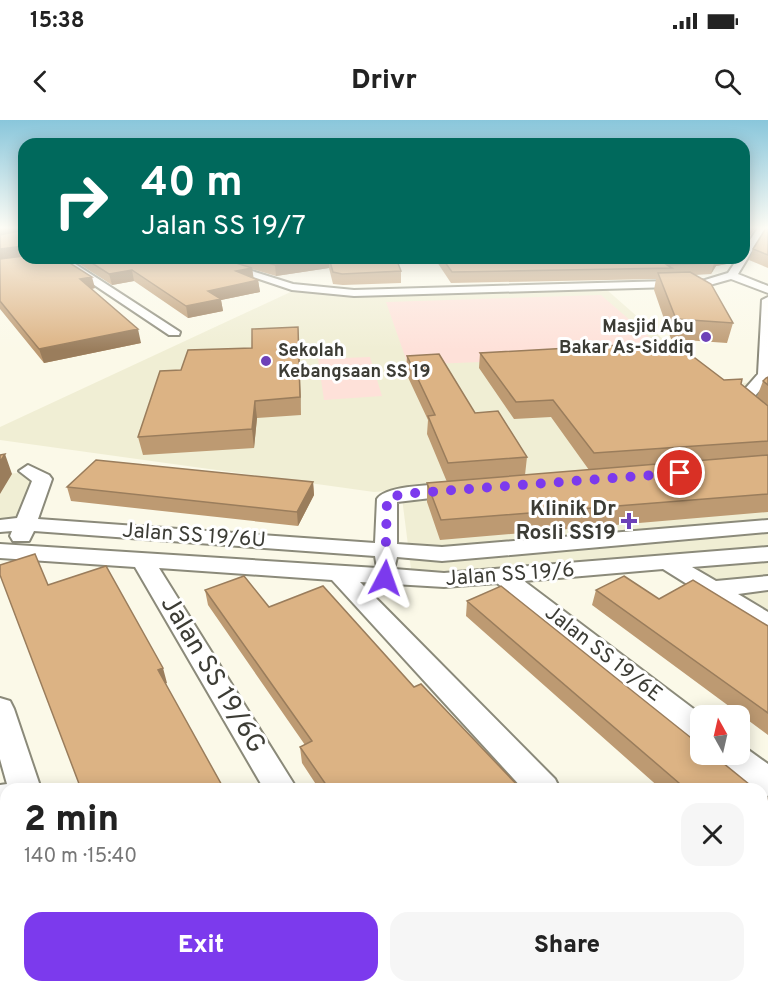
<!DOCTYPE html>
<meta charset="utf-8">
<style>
:root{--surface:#fff;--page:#f6f6f6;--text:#222;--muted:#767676;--accent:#7c3aed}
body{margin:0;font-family:Overpass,sans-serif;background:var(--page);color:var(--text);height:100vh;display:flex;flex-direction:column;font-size:22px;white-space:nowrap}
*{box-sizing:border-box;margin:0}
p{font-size:20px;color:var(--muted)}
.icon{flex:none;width:33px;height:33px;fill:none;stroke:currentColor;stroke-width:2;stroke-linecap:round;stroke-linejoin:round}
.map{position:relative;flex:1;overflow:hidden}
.details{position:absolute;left:0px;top:663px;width:768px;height:210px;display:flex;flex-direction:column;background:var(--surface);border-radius:18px 18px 0 0;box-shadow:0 3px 15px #0003}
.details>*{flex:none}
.top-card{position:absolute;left:18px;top:18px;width:732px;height:126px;border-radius:18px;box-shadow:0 3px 15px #0003;background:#00695c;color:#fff;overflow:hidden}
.needle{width:39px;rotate:352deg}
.tools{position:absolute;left:690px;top:585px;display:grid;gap:12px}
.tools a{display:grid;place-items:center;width:60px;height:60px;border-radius:12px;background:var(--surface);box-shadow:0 3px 15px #0003;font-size:30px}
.pin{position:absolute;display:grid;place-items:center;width:51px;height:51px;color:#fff;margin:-26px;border:3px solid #fff;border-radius:50%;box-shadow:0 2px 6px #0007}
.me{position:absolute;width:66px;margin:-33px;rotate:4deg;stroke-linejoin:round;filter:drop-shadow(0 0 4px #0008)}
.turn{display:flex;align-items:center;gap:21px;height:126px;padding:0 24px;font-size:27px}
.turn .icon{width:78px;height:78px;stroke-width:2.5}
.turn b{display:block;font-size:42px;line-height:51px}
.round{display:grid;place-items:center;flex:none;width:63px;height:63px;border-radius:18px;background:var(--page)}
.head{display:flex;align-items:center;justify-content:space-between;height:102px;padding:0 24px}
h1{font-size:36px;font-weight:800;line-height:45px}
.cta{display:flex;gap:12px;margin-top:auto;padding:12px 24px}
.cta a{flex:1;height:69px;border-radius:18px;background:var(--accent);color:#fff;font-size:24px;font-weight:800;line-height:69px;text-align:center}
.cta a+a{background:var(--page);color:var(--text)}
.status{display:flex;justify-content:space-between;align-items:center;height:42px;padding:0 30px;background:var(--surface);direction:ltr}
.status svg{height:16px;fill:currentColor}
header{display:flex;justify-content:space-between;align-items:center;height:78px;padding:0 24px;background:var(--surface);font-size:27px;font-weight:800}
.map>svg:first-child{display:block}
.built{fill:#f0eed4}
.green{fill:#fee1d9}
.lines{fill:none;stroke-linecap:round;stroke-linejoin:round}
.street-casing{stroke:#8b8a7a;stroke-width:4}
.street{fill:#fff;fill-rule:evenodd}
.wall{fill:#bd9a72}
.shaded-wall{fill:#9a7d5c}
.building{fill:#dcb384;stroke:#9a7d5c;stroke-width:1.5}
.route{stroke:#7c3aed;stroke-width:10;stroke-dasharray:0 18}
.poi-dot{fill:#6d41b8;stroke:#fff;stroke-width:2}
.labels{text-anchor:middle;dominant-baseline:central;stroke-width:6;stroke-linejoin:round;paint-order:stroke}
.far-poi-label{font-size:18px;font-weight:bold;fill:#3c3c35;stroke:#fff;text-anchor:end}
.poi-label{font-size:21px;font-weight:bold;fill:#3c3c35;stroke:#fff;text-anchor:end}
.street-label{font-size:21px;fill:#3c3c35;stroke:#fff}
.near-street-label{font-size:26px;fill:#3c3c35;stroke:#fff}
</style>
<div class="status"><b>15:38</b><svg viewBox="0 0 49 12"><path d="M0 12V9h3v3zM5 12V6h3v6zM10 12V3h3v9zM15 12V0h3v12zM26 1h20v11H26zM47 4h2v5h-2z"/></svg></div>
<header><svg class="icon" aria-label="back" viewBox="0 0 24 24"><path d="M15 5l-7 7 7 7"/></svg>Drivr<svg class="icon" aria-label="search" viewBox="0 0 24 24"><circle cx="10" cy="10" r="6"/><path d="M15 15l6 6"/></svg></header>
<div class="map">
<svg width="768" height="873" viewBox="0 0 768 873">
<rect width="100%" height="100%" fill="#fbf9e8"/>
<!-- built -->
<path class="built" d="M297,169l57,6 48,1 205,-6 123,108 13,-15 25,-2v229l-92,-55 -220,19 -45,-5 -10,-79 -27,2 -374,-52v-13z
M20,353l13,8 -13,39 -20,1v-47z"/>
<!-- green -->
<path class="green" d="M601,175l68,59 -261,11 -22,-63z
M370,237l12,39 -58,4 -6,-41z"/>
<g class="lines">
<defs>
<path id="street" d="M758,108h8l-28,46 30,12v7l-37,-14 -25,7 -352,10 -62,-6 -96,-32h15l82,26 61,6 351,-10 23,-7 10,-15h6v-9z
M54,138h12l114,74 -1,3h-10z
M768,177v84l-14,16 14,11v13l-6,-1 -25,-22 21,-24 4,-74z
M28,345l21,10 3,4 -14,40 337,24 2,-44c10,-15 63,-14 81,-15l7,2 3,4 -3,4 -68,8v42l45,3 326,-27v12l-326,29 -45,-4 -3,12 50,4 324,-26v14l-76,6 24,14 52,-5v14l-30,4 30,18v20l-9,-3 -96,-60 -139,12 179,135 -3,26 -11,-4 -192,-155 -53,4 -84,-5 195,197 5,10h-37l-191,-209 -173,-12 138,221h-33l-129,-222 -135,-9v-14l377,24 -2,-12 -341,-25 -5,10h-16l-3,-5 2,-5 -12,1v-12l17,-2 15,-37 -13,-10z
M0,578l10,3 4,8 27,80h-35v23l-6,1v-28l7,-1 -7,-25z
M740,624l28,20v32l-6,-2v-5c-16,0 -38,-21 -45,-35h23z
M65,867h40l3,6h-42z
M381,867h42l3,6h-43z
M713,867h43l3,6h-44z"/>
</defs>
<!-- street casing -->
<use href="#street" class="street-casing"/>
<!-- street -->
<use href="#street" class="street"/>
</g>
<!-- wall -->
<path class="wall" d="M0,108l24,30 71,30 -4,1 50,54 -97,20 -44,-54z
M768,108v40l-19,-8 4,-11z
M70,138h665l-3,5 -16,3 -5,8 -16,1 38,48 -6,20 -56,-4 -17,-49 2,-11 -205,4 -16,-24 -38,3 4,9v12l-58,2 -10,-1 -4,-16 -53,8 -24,-7 1,9 5,2 2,12 -39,8 2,11 -35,7 -54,-37 -22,4z
M298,207l3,88 -44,3 -3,30 -111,7 -5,-18 43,-67 71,-22z
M480,233l244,27 17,4 16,13 6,-16 5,-4v135l-328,28 -13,-38v-19l20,-1 -20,-48 1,-14 -22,-47 1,-17 120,101 -2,18 64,-5 -38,-53 -37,2 -35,-51z
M313,362l1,13 -16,31 -227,-25 -4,-14z
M205,470l64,17 145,80 107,102h-202l-17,-26 -2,-16 5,-2 -97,-140z
M596,470l172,36v109l-176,-130z
M467,481l288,188h-94l-195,-173z
M762,674l6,5v84l-6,-5z
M455,867h222l-6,6h-212z"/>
<!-- shaded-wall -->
<path class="shaded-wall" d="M0,108h23l1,4 -24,3z
M752,108h3l-11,17 1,-7z
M24,126v11l-24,3v-11z
M329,138v10l-53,8 -1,-11z
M393,138h42l-42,4z
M717,138h18l-3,5 -16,3 -5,8 3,-11z
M252,148l2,12 -18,-9z
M132,150l2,11 -22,4 -3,-11z
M92,157l3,11 -12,3 -3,-12z
M258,160l2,12 -39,8 2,11 -35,7 -2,-12 22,-15z
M298,207l1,15 2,73 -1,-18z
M138,209l3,14 -97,20 -5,-14z
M255,281l2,17 -3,30 -2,-19z
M5,334l7,20 -12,20v-32z
M313,362l1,13 -16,31 -1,-14z
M163,548l4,15 -4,2 -5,-15z
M320,867h11l1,6h-21z
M670,867h7l-6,6h-8z"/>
<!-- building -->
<path class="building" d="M23,108h1v18l-24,3v-14l23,-5z
M744,108h8l-7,10 -1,8z
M766,108h2v27l-15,-6z
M24,136v2h38l30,19 -12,2 58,50 -99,20 -39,-48v-42z
M84,138h136l32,10 -16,3 22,9 -50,11 13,8 -35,7 -54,-36 -23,4z
M251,138h76l-52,7z
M329,138h67l5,13 -59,3 -9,-2z
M442,138h275l-3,5 -47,2 5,3 -220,4z
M690,152l21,12 22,39 -57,-4 -18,-46z
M298,207l2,70 -45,4 -3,28 -114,8 22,-66 21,-1 7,-20 64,-2v-19z
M674,222l50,38 18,-1 -1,5 27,22v35l-174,12 -41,-53 -37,2 -36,-49z
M439,234l36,59 23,-2 29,46 -79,6 -20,-47 7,-1 -28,-59z
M768,257v8l-5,-4 3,-3z
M5,334l-5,8v-7z
M768,335v39l-327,26 -14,-37z
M96,340l217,22 -16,30 -230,-25z
M35,434l13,31 58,-19 57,102 -5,2 66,119h-143l-81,-214v-10z
M244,456l25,31 54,-21 91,101 7,-3 100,105h-192l-29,-42 12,-6 -107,-151z
M624,456l35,23 34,-19 75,46v87l-172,-123z
M501,466l199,159v9h12l43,35h-69l-219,-188z
M762,674l6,5v61l-6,-6z
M153,867h167l-9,6h-155z
M467,867h203l-7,6h-192z"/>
<!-- sky -->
<linearGradient id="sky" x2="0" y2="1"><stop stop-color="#89c6db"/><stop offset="0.47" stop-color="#fdfcf5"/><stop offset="1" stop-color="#fdfcf5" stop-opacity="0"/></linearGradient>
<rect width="768" height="230" fill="url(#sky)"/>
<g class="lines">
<!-- route -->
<path class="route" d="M385,458l2,-79 15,-5 278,-21"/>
</g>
<!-- markers -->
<g class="poi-dot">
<circle cx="706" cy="217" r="6"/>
<circle cx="266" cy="241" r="6"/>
<path d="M626 392h6v6h6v6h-6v6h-6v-6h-6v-6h6z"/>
</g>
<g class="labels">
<!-- far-poi labels -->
<g class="far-poi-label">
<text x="694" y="207">Masjid Abu<tspan x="694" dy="21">Bakar As-Siddiq</tspan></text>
<text x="278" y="231" text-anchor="start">Sekolah<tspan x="278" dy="21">Kebangsaan SS 19</tspan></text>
</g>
<!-- poi labels -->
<g class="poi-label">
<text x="616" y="389">Klinik Dr<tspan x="616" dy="24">Rosli SS19</tspan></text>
</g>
<!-- street labels -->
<g class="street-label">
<text transform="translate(194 416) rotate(4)">Jalan SS 19/6U</text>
<text transform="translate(510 455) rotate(-4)">Jalan SS 19/6</text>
<text transform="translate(603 534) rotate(38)">Jalan SS 19/6E</text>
</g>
<!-- near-street labels -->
<g class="near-street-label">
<text transform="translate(212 555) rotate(59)">Jalan SS 19/6G</text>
</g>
</g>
</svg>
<div class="tools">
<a><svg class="needle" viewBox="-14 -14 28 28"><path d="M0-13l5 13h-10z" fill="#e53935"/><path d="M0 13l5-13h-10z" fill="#767676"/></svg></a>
</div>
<div class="pin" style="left:680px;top:353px;background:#d93025"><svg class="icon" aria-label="arrive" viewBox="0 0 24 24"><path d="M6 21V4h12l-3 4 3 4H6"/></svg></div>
<svg class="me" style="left:385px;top:458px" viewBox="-20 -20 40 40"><path d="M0-17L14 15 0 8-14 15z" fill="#7c3aed" stroke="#fff" stroke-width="4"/></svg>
<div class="top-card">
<div class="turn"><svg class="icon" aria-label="right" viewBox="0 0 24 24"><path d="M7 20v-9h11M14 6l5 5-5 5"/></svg><div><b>40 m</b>Jalan SS 19/7</div></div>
</div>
<section class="details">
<div class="head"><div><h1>2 min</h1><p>140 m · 15:40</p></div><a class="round"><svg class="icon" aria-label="close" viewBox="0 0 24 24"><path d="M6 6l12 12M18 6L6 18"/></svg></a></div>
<div class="cta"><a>Exit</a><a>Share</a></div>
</section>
</div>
